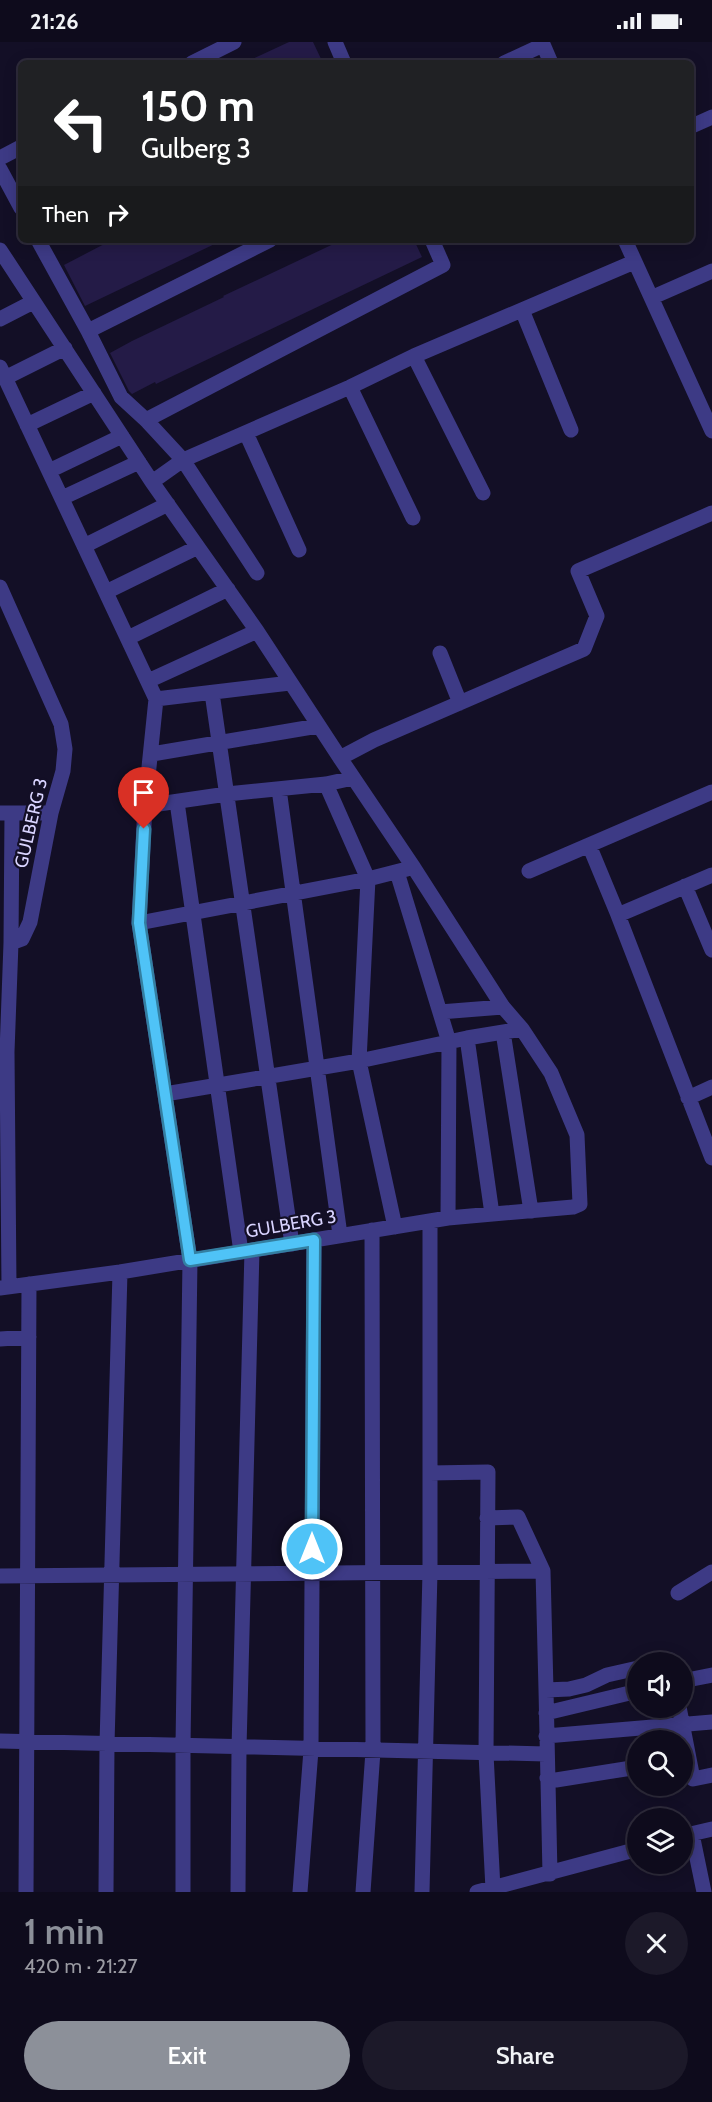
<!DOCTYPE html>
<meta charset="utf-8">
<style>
:root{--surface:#0e0b1c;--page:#1c1929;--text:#f1f3f6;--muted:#9b9ba3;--line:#2e2b3b;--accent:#8c9099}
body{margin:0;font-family:Cabin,sans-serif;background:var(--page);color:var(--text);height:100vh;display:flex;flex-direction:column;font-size:22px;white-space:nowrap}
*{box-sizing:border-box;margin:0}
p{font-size:20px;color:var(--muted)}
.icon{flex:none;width:33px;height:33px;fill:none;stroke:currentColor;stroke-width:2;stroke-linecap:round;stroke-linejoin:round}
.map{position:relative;height:1850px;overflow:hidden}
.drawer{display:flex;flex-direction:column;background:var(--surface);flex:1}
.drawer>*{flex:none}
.banner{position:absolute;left:18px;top:18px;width:676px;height:183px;border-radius:9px;box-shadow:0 3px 15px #0003,0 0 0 2px var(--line);background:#202124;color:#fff;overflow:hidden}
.fabs{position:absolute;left:627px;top:1610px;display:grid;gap:12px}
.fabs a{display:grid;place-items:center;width:66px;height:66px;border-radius:50%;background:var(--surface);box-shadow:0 3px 15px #0003,0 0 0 2px var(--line);font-size:30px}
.pin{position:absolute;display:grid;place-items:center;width:51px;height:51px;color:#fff;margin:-62px -26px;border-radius:50% 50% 50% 0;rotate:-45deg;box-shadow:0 0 6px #0007}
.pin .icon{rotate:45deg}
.me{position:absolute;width:66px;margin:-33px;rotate:0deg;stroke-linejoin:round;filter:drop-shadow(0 0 4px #0008)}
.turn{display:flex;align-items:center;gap:21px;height:126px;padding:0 24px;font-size:27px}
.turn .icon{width:78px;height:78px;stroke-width:2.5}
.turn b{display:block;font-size:42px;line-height:51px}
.then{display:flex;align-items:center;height:57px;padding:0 24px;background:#0003;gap:12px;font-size:22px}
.round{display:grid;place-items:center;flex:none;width:63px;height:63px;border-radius:32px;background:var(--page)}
.overview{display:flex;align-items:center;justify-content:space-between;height:102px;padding:0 24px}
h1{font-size:36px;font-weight:600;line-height:45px;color:var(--accent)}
.primary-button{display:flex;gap:12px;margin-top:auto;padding:12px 24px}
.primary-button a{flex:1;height:69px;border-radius:36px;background:var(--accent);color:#fff;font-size:24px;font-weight:600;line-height:69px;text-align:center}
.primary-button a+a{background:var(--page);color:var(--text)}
.status{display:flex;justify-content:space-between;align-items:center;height:42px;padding:0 30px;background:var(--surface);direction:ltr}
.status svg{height:16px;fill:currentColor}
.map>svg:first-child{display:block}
.building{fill:#241b47}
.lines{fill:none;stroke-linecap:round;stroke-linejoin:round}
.minor{stroke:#3d3a85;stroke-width:15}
.route-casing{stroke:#337fa1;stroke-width:15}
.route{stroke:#4fc3f7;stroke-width:10}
.labels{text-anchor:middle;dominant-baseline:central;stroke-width:4.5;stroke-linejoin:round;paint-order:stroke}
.street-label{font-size:18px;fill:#d9d4ff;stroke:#130f26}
</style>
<div class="status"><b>21:26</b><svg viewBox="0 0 49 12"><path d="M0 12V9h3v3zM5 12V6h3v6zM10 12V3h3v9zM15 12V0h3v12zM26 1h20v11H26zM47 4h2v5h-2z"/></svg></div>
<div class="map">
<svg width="712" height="1850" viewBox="0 0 712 1850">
<rect width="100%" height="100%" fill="#130f26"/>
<!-- building -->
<path class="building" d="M289,0h24l10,21h-79z
M112,198h111l-138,66 -21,-41z
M342,198h72l8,17 -266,127 -1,-2 -23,12 -3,-3 -19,-38 22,-12 92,-44 -1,-1z"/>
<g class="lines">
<!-- minor -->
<path class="minor" d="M335,0l9,21
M542,0l9,21
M192,21l42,-21
M504,21l39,-18
M692,84l20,-9
M0,116l21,-11
M0,127l21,39
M38,198l50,91 33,66 25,23 37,40 74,113
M625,198l87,191
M0,208l152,232 105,149 83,127 74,110 89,139 19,22 29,44 26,62 3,69 -7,3 -125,11 -328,54 -120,16
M653,255l59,-26
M522,268l49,120
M0,277l33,-17
M88,289l182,-91
M414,314l69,137
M0,325l156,332 -11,107 -6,117 51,337 -7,486v146
M5,336l60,-30
M350,345l63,131
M146,378l297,-155 -11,-25
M27,383l67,-32
M246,391l53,117
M49,429l73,-35
M152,440l31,-22 167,-73 64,-31 220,-94
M62,456l77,-36
M84,504l84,-42
M0,545l61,137 4,25 -2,22 -12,42 -21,109 -8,17 -11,4 -4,109 2,235
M106,550l92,-45
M128,596l100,-49
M440,611l20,50
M148,639l109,-50
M212,651l80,551
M156,657l134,-16
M152,712l166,-28
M340,716l34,-18 210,-91 13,-33 -19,-45 134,-58
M326,742l42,95 -9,182 36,166
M279,747l61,446
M177,760l64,450
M145,764l82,-12 99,-10 27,-6
M0,771h51
M589,803l29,70 94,243
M529,829l183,-79
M397,830l52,170 -1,176
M685,844l27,64
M618,873l94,-40
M139,881l229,-44 39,-10
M11,901l1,-130
M440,970l63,-5
M503,990l28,179
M467,996l25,176
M165,1052l194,-33 108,-23 55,-9
M688,1056l24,-11
M0,1297l29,-2
M430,1431l58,-1 -2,282 7,135
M487,1476l31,-1 25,54 3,119
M0,1534l543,-5
M678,1551l34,-21
M661,1620l9,-2 1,2
M682,1639l30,-6
M679,1665l14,72 19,-4
M546,1671l92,-22
M546,1694l166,-14
M0,1699l546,13
M547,1736l9,2 82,-13
M692,1792l12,58
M682,1794l30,-7
M550,1832l-4,-184 23,-1 17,-4 21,-10 31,-7
M26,1850l3,-608
M106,1850l1,-148 13,-472
M238,1850l1,-144 13,-498
M300,1850l11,-142 3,-510
M363,1850l10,-141 -1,-521
M422,1850l8,-320v-351
M477,1850l161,-43"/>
</g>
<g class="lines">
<defs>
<path id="route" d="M144,787l-5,94 51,337 124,-20 -2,309"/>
</defs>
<!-- route casing -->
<use href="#route" class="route-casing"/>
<!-- route -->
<use href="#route" class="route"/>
</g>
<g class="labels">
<!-- street labels -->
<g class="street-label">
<text transform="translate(31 781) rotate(-77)">GULBERG 3</text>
<text transform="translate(291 1182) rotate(-10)">GULBERG 3</text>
</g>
</g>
</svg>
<div class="fabs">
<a><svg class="icon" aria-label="sound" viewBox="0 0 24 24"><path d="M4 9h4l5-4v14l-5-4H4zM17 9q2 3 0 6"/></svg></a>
<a><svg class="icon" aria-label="search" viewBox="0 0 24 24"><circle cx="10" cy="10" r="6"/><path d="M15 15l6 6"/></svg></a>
<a><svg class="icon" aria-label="layers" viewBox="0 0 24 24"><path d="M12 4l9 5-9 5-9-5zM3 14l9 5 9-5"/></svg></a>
</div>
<div class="pin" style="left:144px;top:787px;background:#d93025"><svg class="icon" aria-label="arrive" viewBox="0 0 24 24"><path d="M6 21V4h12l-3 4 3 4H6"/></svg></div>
<svg class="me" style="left:312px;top:1507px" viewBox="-20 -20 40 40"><circle r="17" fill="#4fc3f7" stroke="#fff" stroke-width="3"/><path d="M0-11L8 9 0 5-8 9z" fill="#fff"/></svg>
<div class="banner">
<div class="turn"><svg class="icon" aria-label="left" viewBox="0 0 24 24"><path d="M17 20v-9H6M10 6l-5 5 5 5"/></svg><div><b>150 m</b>Gulberg 3</div></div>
<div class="then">Then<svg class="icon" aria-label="right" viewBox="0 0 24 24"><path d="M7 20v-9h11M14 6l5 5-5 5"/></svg></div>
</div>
</div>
<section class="drawer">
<div class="overview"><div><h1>1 min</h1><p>420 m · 21:27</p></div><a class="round"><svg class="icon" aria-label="close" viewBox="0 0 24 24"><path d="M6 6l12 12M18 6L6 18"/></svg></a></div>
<div class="primary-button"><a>Exit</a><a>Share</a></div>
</section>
